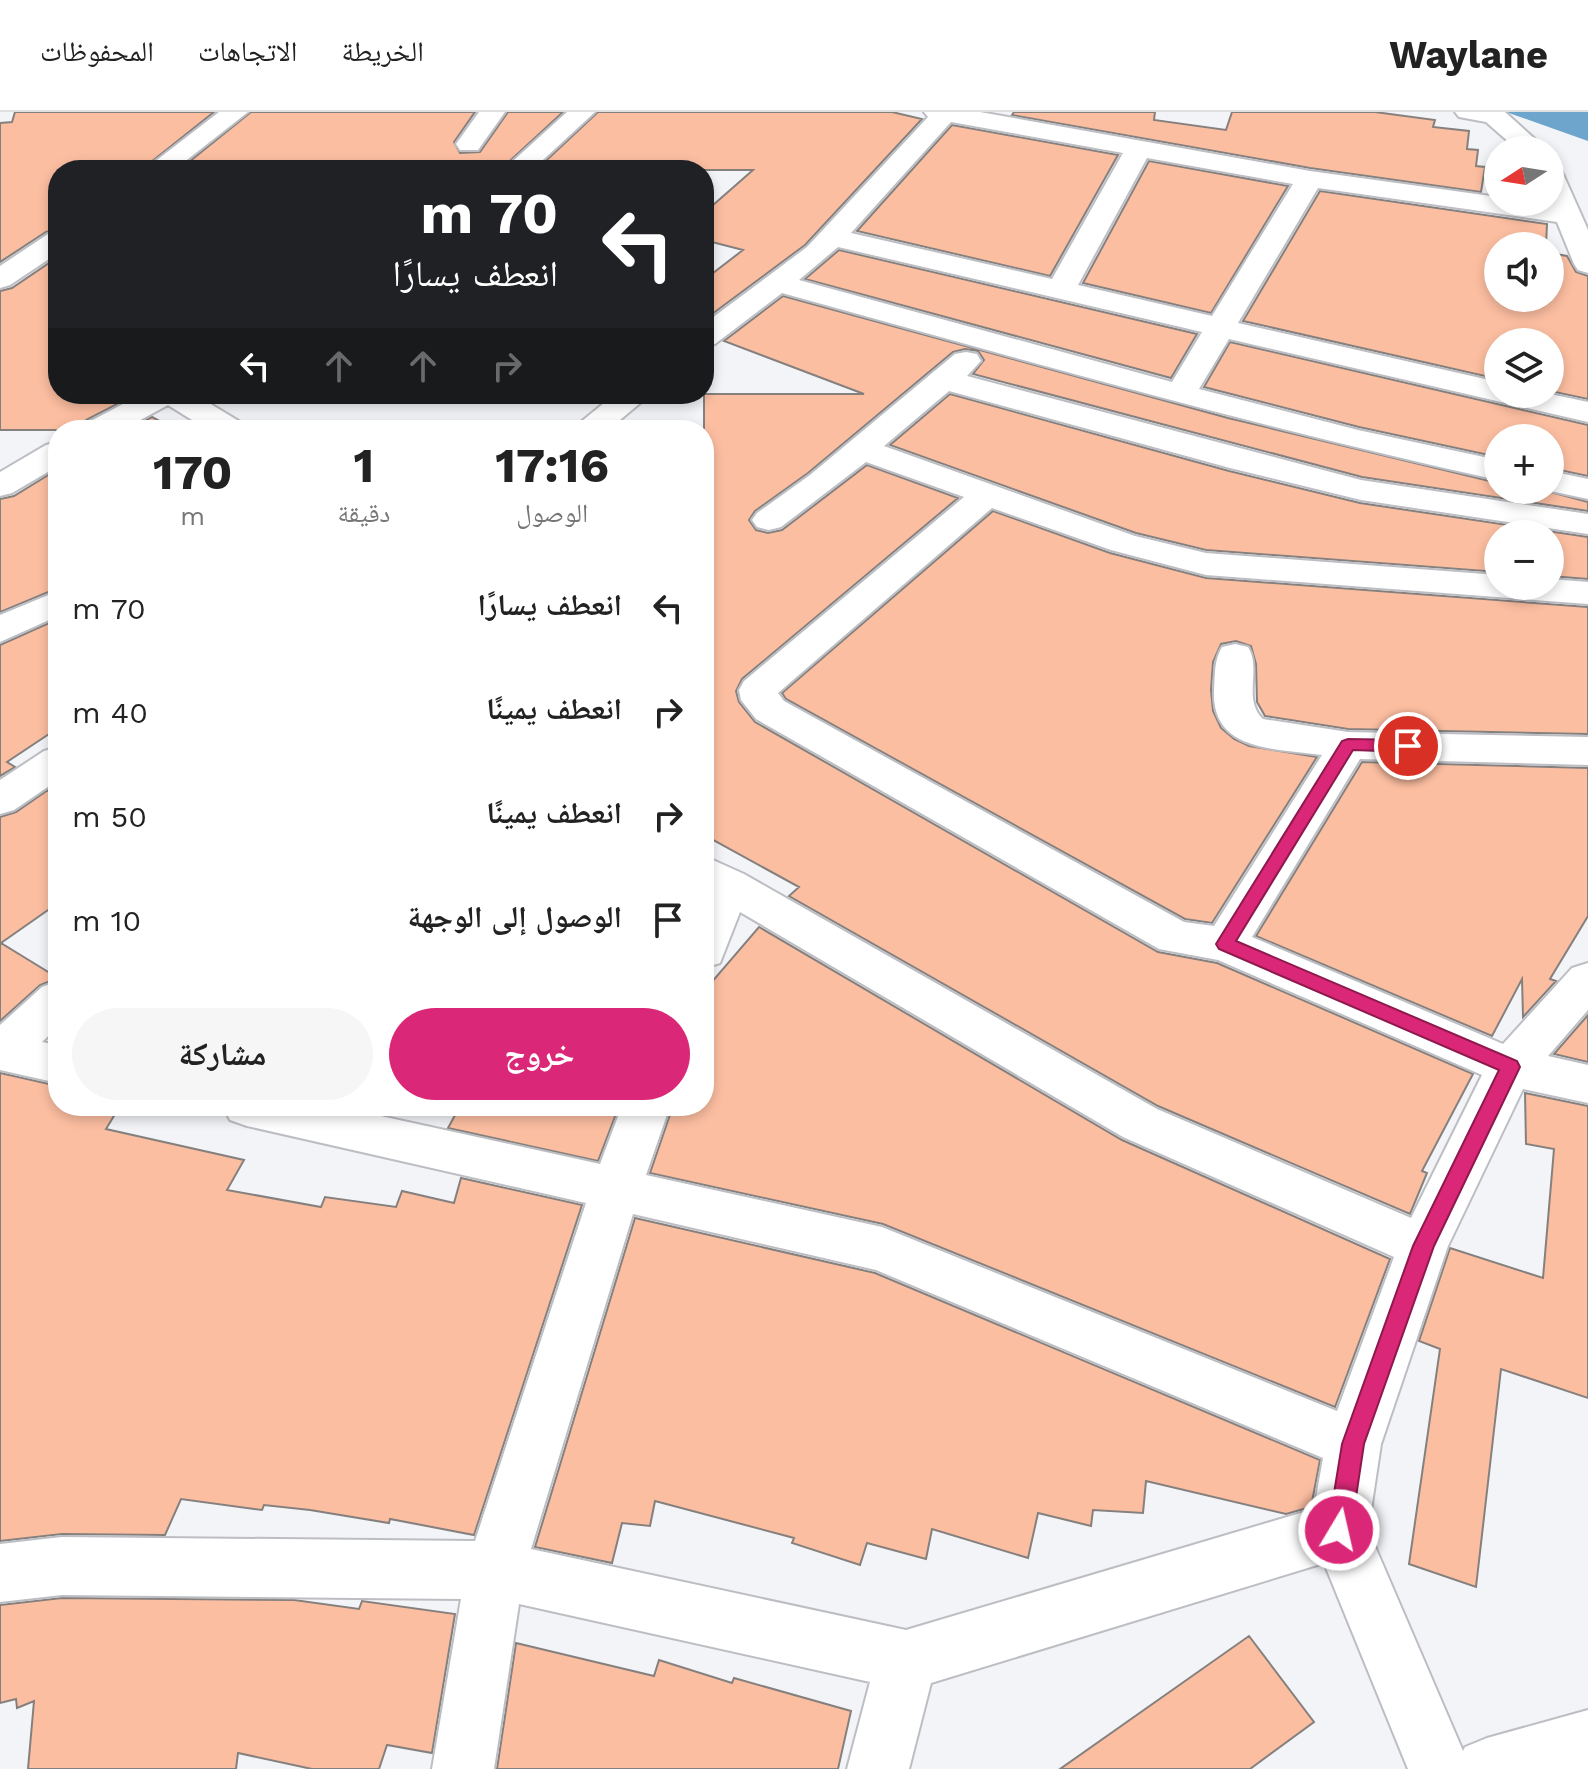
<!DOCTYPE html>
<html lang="ar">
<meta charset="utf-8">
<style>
:root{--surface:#fff;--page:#f6f6f6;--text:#222;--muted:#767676;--line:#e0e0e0;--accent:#db2777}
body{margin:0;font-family:"Work Sans","Noto Naskh Arabic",sans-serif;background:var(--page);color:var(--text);direction:rtl;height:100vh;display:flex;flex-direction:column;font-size:30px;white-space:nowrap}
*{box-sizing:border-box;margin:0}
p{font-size:26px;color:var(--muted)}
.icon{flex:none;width:44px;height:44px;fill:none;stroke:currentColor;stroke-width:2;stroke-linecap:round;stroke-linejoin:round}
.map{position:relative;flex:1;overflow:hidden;direction:ltr}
.side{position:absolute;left:48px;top:308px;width:666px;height:696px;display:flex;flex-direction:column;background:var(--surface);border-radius:32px;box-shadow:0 4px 12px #0003;direction:rtl}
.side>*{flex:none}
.top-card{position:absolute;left:48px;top:48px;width:666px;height:244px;border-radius:32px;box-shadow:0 4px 12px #0003;direction:rtl;background:#202124;color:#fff;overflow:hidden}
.needle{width:52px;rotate:258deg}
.buttons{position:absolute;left:1484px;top:24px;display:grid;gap:16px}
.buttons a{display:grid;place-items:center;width:80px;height:80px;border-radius:50%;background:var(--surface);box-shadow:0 4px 12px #0003;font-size:40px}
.pin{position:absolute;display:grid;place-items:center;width:68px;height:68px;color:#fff;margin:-34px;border:4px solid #fff;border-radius:50%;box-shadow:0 2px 8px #0007}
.me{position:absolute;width:88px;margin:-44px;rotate:9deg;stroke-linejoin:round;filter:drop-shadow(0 0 6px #0008)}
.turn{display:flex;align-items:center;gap:28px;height:168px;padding:0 24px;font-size:36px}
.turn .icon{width:104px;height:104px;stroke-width:2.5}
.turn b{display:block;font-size:56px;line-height:68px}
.lanes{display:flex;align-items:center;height:76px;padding:0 24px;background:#0003;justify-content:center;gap:40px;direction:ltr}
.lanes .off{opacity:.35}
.eta{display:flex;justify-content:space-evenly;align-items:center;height:136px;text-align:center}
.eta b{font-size:48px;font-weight:700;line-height:56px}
.button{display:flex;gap:16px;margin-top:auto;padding:16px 24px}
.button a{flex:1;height:92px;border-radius:48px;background:var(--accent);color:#fff;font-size:32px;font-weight:700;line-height:92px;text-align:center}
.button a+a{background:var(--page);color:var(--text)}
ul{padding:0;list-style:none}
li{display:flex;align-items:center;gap:24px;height:104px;padding:0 24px}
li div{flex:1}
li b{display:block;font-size:30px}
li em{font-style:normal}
header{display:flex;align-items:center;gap:48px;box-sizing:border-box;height:112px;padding:0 40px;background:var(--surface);border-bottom:2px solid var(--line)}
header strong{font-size:38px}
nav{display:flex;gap:44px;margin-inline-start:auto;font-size:28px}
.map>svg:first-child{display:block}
.water{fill:#6da5cc}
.building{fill:#fcbea1;stroke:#85807e;stroke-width:2}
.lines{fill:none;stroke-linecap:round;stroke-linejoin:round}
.street-casing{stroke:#bdbec3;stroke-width:4}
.secondary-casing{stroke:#bdbec3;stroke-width:4}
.street{fill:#fff;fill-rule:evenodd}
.secondary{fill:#fff;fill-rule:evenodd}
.route{fill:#db2777;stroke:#8e194d;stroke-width:2}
</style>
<header>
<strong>Waylane</strong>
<nav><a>الخريطة</a><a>الاتجاهات</a><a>المحفوظات</a></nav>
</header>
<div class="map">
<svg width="1588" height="1657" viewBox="0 0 1588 1657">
<rect width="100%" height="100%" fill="#f2f4f8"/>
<!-- water -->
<path class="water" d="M1506,0h82v29z"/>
<!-- building -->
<path class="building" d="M15,0h199l-73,58h-83v59l-12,3 -46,30v-139l12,-1z
M251,0h224l-21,30 6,11 20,-1 28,-40h55l-63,58h-321z
M598,0h294l30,7 -117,126 -101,75v-40l39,-30 -39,-10v-27l49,-43h-217z
M1014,0h141l-1,8 72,10 6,-18h143l60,8 -2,7 36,4 -2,18 11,1 -2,16 9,1 -4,25 -171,-24 -298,-53z
M952,13l166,30 -68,121 -193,-45z
M1149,49l139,25 -77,127 -128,-30z
M1320,79l227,33 -1,22h-48v52h52v-45l17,3 9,16 12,4v123l-38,-8v-49h-52v37l-255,-58z
M839,138l358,84 -26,44 -366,-99z
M58,145v137h52l13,7 -37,19 -7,10h-79v-139l12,-3z
M783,184l445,122 270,65v7h45l45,12v9l-226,-34 -389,-103 11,-14 -6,-9 -13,-2 -12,3 -145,121 -53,38 -6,9 7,10 12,3 14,-3 85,-65 91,33 -216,181 -6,12 3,11 16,20 403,230 59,11 256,111 -51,97 5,2 -17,41 -252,-108 -369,-210 10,-9 -95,-52v-441h160l-140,-53z
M1230,230l358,83v51l-38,-8v-30h-52v19l-139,-30 -155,-40z
M950,282l279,77 131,32 228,34v42l-38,-3v-42h-52v38l-292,-22 -70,-17 -246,-88z
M152,305l24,13h-48z
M58,357v119l-58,24v-113l14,-3z
M993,399l117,42 96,25 382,29v127l-240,-5 -83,-13 -8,-14 -1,-38 -5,-18 -15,-5 -15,3 -8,18 -2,28 2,21 8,17 13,11 15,7 68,11 -105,166 -27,-4 -399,-220 -4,-6z
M58,507v109l-51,34 8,5 -15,9v-131z
M1362,650l226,6v148l-38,63 6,2 -33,36 -1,-38 -30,57 -236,-100z
M48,678l10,7v106l-57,40 57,35 -18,7 -40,36v-204l16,-5z
M759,815l363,213 268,119 -55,148 -452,-183 -233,-51 23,-67h31v-115z
M1588,903v47l-34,-8z
M0,961l58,13v20h62l-14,23 138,31 -17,30 94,17 4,-10 71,10 6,-16 52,12 7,-25 121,27 -108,330 -84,-16 -1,4 -79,-13 -46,-5 -2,5 -81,-11 -16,36 -103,-1 -62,7z
M1525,981l63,13v292l-87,-29 -25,218 -67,-23 31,-215 -21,-8 31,-93 93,30 11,-129 -28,-5z
M460,994h159l-21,55 -150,-33z
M635,1106l240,55 445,187 -9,47 -25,7 -140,-33 -3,32 -50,-3 -2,16 -53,-13 -10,45 -96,-29 -6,30 -59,-16 -7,22 -68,-22 2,-5 -139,-37 -5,25 -28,-3 -10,40 -77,-16z
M62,1486l232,2 65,9 3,-8 93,13 -23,139 -45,-8 -8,24h-67l-74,-16 -2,16h-208l6,-68 -17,7 -1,-9 -16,4v-98z
M1249,1524l65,86 -64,47h-190z
M516,1531l138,33 5,-16 73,23 2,-5 117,33 -13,58h-341z"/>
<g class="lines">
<defs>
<path id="street" d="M479,0h26l-27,38h-18l-4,-6z
M567,0h28l-63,58h-29z
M924,0h56l330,59 188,26v5l52,3v-42l9,2 29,65v43l-10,-3 -4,-6 -17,-42 -239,-34 -80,135 260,59v12h52l38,8v20l-359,-83 -30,50 159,41 140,30v20c-241,-53 -478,-121 -716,-187l-67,51 -11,3v-23l103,-77 121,-130zM951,10l172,31 -71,126 -201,-46zM1147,46l146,26 -81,132 -134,-31zM838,135l364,85 -30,50 -373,-102z
M1455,0h50l42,38h-29l-32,-28 -27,-5z
M966,240l11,2 4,7 -14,15 394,104 227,34v20l-227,-34 -131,-32 -281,-77 -65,55 251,90 71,17 292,22v11h52v-7l38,3v22l-382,-29 -95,-25 -119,-42 -214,185 6,8 400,221 30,4 108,-171c-45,-7 -111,-2 -108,-65 1,-15 0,-30 8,-43l13,-3 13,3c14,22 -6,52 15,72l85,13 240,5v28l-228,-6 -108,178 251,107 69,-76 16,-5v47l-40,46 40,9v38l-65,-14 -75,157 -67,198 -13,86 95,221 2,-4 22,-9 101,-28v59h-180l-84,-206 -393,120 -22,86h-62l23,-87 -351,-78 -25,165h-62l29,-170 -399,-4 -62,7v-58l62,-7 413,4 111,-338 -339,-77 -17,-6 -7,-14h112l265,58 22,-58h48l-24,69 236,52 455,184 57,-154 -271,-120 -383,-225 -20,51 -16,5v-112l40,18 413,235 254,109 71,-143 -264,-115 -59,-11 -403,-230 -15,-19 -2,-10 5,-9 220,-184 -98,-35 -85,65 -12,3 -12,-3 -5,-7 5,-7 53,-38 145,-121zM633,1102l243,56 447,188 -9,51 -408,121 -375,-81z
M142,282h52l48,29 5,7h-39l-40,-25 -46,25h-40l5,-7z
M615,282h36l-43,36h-37z
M58,330v24l-46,27 -12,3v-24l46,-27z
M1550,359l38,8v20l-42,-9h4z
M58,479v25l-58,26v-27z
M58,635v33l-44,30 -14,4v-34l44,-29z
M58,869v46l-16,15 16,3v38l-58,-13v-45l42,-38z"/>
<path id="secondary" d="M219,0h29l-74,58h-30z
M58,120v21l-48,32 -10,3v-22l48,-32z"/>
</defs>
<!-- street casing -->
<use href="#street" class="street-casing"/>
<!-- secondary casing -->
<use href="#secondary" class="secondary-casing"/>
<!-- street -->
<use href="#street" class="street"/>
<!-- secondary -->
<use href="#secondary" class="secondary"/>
</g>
<!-- route -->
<path class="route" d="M1348,627l60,1 8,6 -8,6 -55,-2 -117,191 281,120 3,6 -86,179 -70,198 -13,86 -3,9 -9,3 -8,-3 -3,-9 14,-86 71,-198 86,-176 -280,-121 -3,-5 126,-203z"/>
</svg>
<div class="buttons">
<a><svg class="needle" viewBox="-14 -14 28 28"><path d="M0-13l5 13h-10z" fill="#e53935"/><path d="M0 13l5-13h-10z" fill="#767676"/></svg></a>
<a><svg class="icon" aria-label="sound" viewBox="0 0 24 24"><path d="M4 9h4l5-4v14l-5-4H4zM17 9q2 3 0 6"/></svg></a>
<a><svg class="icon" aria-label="layers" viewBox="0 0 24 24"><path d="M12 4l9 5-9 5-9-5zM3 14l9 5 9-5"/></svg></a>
<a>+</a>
<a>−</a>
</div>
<div class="pin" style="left:1408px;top:634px;background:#d93025"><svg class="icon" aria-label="arrive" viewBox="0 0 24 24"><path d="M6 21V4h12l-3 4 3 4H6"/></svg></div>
<svg class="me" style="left:1339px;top:1418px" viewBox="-20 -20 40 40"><circle r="17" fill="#db2777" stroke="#fff" stroke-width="3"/><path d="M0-11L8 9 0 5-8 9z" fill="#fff"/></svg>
<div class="top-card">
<div class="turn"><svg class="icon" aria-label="left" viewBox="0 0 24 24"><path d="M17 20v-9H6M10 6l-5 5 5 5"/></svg><div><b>70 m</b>انعطف يسارًا</div></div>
<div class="lanes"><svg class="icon" aria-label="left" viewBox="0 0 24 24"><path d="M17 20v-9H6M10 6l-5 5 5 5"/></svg><svg class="icon off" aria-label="ahead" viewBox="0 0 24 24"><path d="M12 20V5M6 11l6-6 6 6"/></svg><svg class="icon off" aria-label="ahead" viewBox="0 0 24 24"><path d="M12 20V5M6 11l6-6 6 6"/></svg><svg class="icon off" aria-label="right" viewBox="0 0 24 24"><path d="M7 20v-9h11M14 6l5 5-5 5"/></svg></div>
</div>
<section class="side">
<div class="eta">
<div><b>17:16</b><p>الوصول</p></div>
<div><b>1</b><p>دقيقة</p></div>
<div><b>170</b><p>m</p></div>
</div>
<ul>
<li><svg class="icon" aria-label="left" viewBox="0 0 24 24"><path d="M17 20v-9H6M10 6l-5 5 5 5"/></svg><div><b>انعطف يسارًا</b></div><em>70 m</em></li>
<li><svg class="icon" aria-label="right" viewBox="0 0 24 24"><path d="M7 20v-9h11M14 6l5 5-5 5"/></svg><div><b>انعطف يمينًا</b></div><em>40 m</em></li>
<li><svg class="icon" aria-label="right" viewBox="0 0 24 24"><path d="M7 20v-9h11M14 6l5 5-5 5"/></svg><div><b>انعطف يمينًا</b></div><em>50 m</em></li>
<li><svg class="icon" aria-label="arrive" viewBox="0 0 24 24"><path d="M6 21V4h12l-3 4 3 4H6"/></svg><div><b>الوصول إلى الوجهة</b></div><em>10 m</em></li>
</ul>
<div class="button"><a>خروج</a><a>مشاركة</a></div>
</section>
</div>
